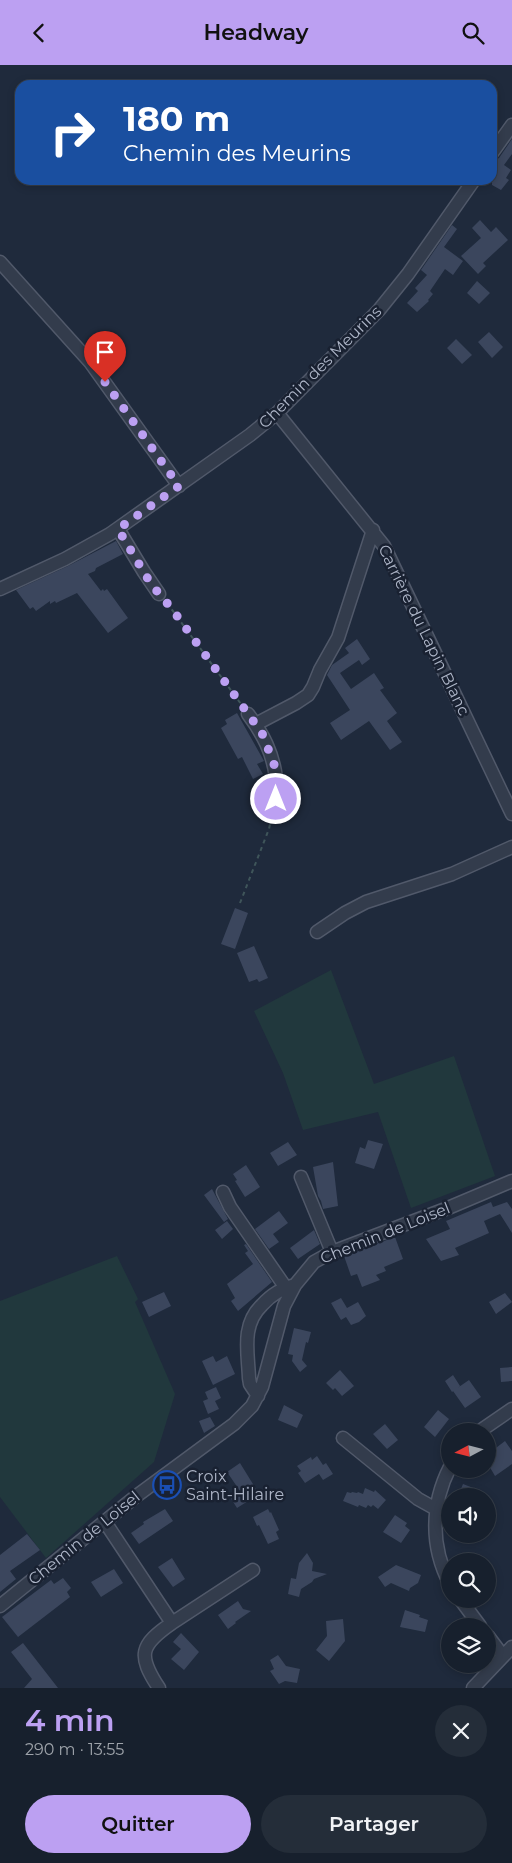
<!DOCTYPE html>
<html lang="fr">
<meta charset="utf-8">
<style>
:root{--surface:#17202d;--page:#242d39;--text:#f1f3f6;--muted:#9ea3aa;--line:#363e49;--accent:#bca0f2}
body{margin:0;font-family:Montserrat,sans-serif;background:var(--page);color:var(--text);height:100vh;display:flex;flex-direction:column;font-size:19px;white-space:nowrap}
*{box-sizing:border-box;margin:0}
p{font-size:16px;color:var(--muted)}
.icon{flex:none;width:28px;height:28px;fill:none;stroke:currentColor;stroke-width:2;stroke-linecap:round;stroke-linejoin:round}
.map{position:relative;height:1623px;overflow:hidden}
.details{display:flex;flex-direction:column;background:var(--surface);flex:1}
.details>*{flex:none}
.guide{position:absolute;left:15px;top:15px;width:482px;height:105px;border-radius:15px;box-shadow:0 2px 8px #0003,0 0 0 1px var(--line);background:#1a4fa0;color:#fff;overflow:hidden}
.needle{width:32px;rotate:263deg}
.controls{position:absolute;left:441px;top:1358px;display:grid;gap:10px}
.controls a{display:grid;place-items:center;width:55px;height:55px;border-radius:50%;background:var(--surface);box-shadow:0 2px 8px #0003,0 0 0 1px var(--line);font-size:25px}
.pin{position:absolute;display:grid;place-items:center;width:42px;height:42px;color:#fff;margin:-51px -21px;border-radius:50% 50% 50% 0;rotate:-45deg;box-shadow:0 0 5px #0007}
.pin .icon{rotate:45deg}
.me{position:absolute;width:55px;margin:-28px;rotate:0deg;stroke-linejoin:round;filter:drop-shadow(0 0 4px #0008)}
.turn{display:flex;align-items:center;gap:18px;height:105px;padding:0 25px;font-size:22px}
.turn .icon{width:65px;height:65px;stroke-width:2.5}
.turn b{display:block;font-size:35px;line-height:42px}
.round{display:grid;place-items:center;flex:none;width:52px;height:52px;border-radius:26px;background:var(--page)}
.overview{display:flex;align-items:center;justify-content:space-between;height:85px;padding:0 25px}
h1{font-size:30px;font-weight:600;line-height:38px;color:var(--accent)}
.cta{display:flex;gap:10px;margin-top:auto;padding:10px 25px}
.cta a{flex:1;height:58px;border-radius:30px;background:var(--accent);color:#111;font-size:20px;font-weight:600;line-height:58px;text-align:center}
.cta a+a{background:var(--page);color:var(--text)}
header{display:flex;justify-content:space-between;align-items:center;height:65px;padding:0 25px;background:var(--accent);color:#111;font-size:22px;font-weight:600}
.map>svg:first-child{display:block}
.green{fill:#21383d}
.building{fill:#3b465d}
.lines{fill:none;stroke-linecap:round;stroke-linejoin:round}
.minor-casing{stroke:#51596a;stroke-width:15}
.path{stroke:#3f555a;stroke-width:2;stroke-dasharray:4 4;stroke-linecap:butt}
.minor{stroke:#333c4c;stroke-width:12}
.route{stroke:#bca0f2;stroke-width:9;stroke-dasharray:0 16.2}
.labels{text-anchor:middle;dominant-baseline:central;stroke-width:5;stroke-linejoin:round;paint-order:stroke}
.street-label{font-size:16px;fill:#aeb6c8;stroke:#192131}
.poi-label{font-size:16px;fill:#aeb6c8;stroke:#192131;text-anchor:start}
</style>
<header><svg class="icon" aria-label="back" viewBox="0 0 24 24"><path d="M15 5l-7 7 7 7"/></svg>Headway<svg class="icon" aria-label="search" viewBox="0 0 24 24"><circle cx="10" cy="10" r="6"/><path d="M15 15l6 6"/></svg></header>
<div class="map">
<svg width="512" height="1623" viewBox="0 0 512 1623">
<rect width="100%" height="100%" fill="#1f2a3c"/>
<!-- green -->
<path class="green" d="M331,905l43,114 80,-28 41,120 -84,32 -33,-96 -75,18 -20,-57 -29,-62z
M117,1191l21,43 -3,3 40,92 -21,68 -108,96 -46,-61v-196z"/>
<!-- building -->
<path class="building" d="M512,74v15l-8,11 7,5 -5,8 3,2 -8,10 -9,-5v-23l7,-4z
M480,155l11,12 5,-5 12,13 -25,23 3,3 -8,8 -17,-18 20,-18 -9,-10z
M452,160l5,4 -13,18 19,14 -10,14 -8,-6 -15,22 3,3 -5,6 1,1 -12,11 -10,-9 11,-12 -3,-3 12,-13 -6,-5z
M477,216l13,12 -11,11 -12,-11z
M489,267l14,15 -11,11 -14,-16z
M456,274l16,16 -10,9 -15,-16z
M116,476l7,13 -27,14 -1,3 -7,3 13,17 2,-2 1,2 3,-2 21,29 -20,15 -31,-40 -21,10 -1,-2 -5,3v-3l-14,10 -3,-4 -3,2 -14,-19 52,-24z
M357,574l13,20 -8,6 -3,-5 -19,13 11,16 23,-16 10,15 -4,2 17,23 -10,8 15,21 -12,8 -21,-29 -28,19 -11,-17 20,-13 -23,-35 5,-10 17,-12 -4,-5z
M237,648l27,48 -7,3 6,10 -10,5 -11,-22 -4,2 -17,-31 6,-4 -2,-4z
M235,843l13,5 -13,36 -14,-5z
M254,881l14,32 -9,4 -2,-3 -8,3 -12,-29z
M368,1075l15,4 -9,25 -19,-6 5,-16 5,2z
M288,1077l9,13 -19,11 -8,-13z
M333,1097l5,44 -15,3 -2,-8 -3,-5 -5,-29z
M246,1100l14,22 -15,10 -10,-16 2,-1 -4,-6z
M212,1124l16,30 -4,3 -20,-27z
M491,1137l2,5 14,-5 5,7v24l-12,-19 -16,7 5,12 -34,15 4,7 -18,6 -15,-22 24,-10 -4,-8z
M279,1146l9,12 -15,11 6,8 -10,7 -14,-20z
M227,1156l6,8 -11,10 -7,-9z
M314,1165l6,14 -22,15 -8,-11z
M395,1172l8,22 -19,8 2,4 -10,4 4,5 -18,7 -5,-13 -6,2 -7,-20z
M246,1179l26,38 -34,29 -7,-10 4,-3 -8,-14 26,-20 -8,-11 3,-2 -4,-6z
M164,1227l7,14 -22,11 -7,-15z
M505,1228l7,9 -16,12 -7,-12z
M341,1233l6,10 11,-6 8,14 -7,6 -8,3 -5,-8 -5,3 -10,-17z
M294,1263l17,4 -3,11 -2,-1 -4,18 5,6 -7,6 -8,-11 1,-6 -5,-1z
M213,1291l3,6 11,-6 8,18 -22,11 -11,-24z
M512,1302v14l-11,1 -1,-14z
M340,1305l14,16 -12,10 -7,-8 -2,2 -7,-7z
M453,1310l7,11 -8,6 -7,-11z
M469,1315l12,17 -16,11 -12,-17z
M216,1322l5,11 -6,3 4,8 -11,5 -5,-13 5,-2 -3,-7z
M284,1340l19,10 -6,13 -19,-8z
M438,1345l11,9 -14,18 -11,-10z
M210,1352l5,9 -11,7 -5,-12z
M385,1359l13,16 -11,9 -14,-15z
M505,1376l7,10v13l-17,12 -7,-12v-10z
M317,1391l6,9 3,-2 7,11 -10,6 -4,-6 -14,9 -7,-10 3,-2 -4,-5 14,-9 1,3z
M240,1398l19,31 -22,14 -7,-11 10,-6 -13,-19z
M463,1419l13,5 -3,7h-15z
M365,1423l9,4 1,-2 11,10 -8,9 -5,-4 -2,2 -3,-2 -2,3 -7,-3 -1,2 -15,-6 4,-9 4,1 1,-1 5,1 1,-1 5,2z
M165,1444l8,12 -34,23 -8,-11 13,-9 -1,-2z
M268,1444l2,4 1,-1 8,18 -3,2 3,7 -11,5 -9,-19 -2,1 -4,-9z
M395,1450l12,8 -2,3 5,4 -9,13 -18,-11z
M27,1469l13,16 -30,21 6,8 -16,13v-37z
M307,1488l6,10 -1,8 15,3 -13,5 -2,3 -11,7 -2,8 -11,-3 3,-16 5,1 3,-16z
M172,1493l13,21 -12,8 -15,-20z
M396,1500l25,10 -3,8 -8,5 -1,3 -18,-8 -6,4 -7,-10z
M114,1504l9,14 -22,14 -10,-15z
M63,1513l8,10 -4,4 3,5 -52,40 -16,-20 49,-37 3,4z
M238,1536l5,8 8,2 -16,11 1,1 -8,6 -10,-14z
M405,1545l15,5 -1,2 9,3 -3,12 -25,-5z
M343,1554l2,22 -16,20 -13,-11 11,-14 -1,-15z
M181,1568l18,19 -15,18 -13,-11 10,-10 -8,-7z
M23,1578l35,45h-34l8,-9 -21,-27z
M278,1590l8,11 14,3 -3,14 -12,-2 -6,3 -9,-13 4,-2 -4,-9z"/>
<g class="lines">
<defs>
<path id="minor" d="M492,88l20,-28
M0,197l90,100 89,124
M277,348l107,133 128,268
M118,464l26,43 15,22
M0,524l65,-30 45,-25 140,-99 27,-22 102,-103 29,-36 66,-94
M248,649c15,20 25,39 28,64
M256,659l40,-21 12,-8 5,-8 7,-17 18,-32 35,-108
M317,867l28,-19 21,-11 86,-28 60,-27
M301,1112l31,75
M223,1127l7,15 56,81
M258,1331l-8,-12 -1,-6c-1,-26 -8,-53 13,-73 10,-11 19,-16 33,-20
M480,1366l32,-22
M343,1373l75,61 18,10
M450,1402c-19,37 -20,79 0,117
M105,1457l67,101c-32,22 -35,32 -13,65
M460,1534l20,27
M0,1541l135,-109 99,-73 18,-18 10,-19 22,-81 11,-21 19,-23 18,-10 116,-44 64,-27
M172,1558l81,-53
M488,1571l15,20
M473,1623l39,-41"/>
</defs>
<!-- minor casing -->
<use href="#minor" class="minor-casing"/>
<!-- path -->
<path class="path" d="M167,538l74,101
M240,838l29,-74 8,-39"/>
<!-- minor -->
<use href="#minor" class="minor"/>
</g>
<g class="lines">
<!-- route -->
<path class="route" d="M105,317l74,104 -61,43 33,55 21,25 90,124 12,31 3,24 -1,11"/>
</g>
<!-- icons -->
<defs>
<symbol id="bus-ring" viewBox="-11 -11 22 22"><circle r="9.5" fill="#192131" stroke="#1a4fb4" stroke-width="1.5"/><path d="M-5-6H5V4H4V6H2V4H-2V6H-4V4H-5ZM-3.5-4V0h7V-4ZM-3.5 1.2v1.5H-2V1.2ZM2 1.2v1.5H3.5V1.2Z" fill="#1a4fb4"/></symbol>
</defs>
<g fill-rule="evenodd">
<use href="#bus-ring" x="151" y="1404" width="32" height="32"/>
</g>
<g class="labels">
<!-- street labels -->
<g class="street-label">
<text transform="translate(320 302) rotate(-45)">Chemin des Meurins</text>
<text transform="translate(424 565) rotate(64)">Carrière du Lapin Blanc</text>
<text transform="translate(385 1168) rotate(-22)">Chemin de Loisel</text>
<text transform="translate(84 1473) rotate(-39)">Chemin de Loisel</text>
</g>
<!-- poi labels -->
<g class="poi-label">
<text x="186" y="1411">Croix<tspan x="186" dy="18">Saint-Hilaire</tspan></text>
</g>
</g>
</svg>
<div class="controls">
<a><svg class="needle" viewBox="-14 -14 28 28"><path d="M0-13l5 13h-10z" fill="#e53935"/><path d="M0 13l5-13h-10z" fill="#9ea3aa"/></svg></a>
<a><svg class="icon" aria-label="sound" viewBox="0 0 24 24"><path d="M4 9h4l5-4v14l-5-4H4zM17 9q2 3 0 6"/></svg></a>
<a><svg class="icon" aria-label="search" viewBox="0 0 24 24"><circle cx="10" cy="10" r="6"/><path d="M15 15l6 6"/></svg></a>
<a><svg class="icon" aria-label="layers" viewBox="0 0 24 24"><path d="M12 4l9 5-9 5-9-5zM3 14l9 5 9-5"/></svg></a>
</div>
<div class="pin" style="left:105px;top:317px;background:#d93025"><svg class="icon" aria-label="arrive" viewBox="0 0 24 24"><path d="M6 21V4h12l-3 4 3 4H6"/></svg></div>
<svg class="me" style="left:276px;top:734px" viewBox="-20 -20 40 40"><circle r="17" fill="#bca0f2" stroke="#fff" stroke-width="3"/><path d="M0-11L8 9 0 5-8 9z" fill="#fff"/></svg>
<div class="guide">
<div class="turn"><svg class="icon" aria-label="right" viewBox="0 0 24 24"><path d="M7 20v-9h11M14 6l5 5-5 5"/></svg><div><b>180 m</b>Chemin des Meurins</div></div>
</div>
</div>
<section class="details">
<div class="overview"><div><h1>4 min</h1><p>290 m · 13:55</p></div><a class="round"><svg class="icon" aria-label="close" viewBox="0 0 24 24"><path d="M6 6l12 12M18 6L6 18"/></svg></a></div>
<div class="cta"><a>Quitter</a><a>Partager</a></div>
</section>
